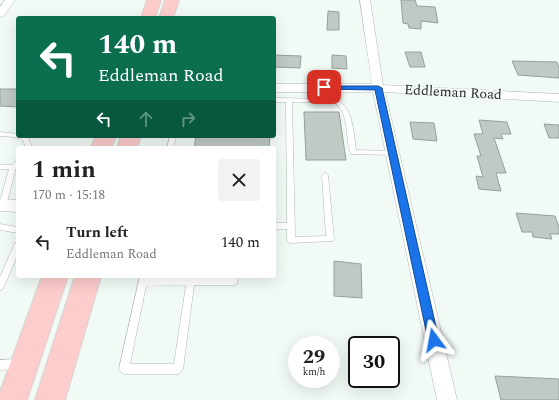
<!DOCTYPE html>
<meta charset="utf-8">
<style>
:root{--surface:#fff;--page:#f2f2f2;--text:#222;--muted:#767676}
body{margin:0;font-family:Spectral,serif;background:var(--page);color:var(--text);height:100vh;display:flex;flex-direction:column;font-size:15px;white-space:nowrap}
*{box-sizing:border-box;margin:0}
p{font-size:13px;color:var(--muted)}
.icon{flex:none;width:22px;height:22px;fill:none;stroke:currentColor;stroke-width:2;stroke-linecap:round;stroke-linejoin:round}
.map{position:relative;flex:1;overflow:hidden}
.details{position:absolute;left:16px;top:146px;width:260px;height:132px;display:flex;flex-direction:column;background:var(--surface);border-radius:4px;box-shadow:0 4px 16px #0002}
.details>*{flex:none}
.banner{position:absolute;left:16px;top:16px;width:260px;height:122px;border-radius:4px;box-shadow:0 4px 16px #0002;background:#0b6e4f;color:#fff;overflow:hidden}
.speed{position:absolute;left:288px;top:336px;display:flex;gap:8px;font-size:20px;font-weight:700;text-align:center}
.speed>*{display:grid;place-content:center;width:52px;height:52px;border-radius:50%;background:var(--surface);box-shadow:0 4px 16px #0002;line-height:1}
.speed small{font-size:10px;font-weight:400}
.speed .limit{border:2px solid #111;border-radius:6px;background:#fff;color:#111}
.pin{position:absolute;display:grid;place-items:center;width:34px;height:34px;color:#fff;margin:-17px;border-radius:8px;box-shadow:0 2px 6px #0006}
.me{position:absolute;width:44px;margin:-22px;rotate:347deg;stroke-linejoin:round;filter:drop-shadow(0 0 3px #0008)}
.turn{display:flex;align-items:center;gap:14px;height:84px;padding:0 16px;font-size:18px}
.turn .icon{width:52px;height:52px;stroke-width:2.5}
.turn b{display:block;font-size:28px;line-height:34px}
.lanes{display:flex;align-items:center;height:38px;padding:0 16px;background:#0003;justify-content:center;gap:20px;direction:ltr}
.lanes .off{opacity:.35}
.round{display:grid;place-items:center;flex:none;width:42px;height:42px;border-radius:4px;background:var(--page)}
.headline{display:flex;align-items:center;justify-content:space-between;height:68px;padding:0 16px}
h1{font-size:24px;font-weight:700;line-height:30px}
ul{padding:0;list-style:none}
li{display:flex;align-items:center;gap:12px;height:56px;padding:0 16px}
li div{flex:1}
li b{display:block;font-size:15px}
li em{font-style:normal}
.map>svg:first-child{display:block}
.building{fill:#c0c9c4;stroke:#969f9a}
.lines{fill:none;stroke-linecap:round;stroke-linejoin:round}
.lane-casing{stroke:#b0b9b3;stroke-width:1}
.street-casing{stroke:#b0b9b3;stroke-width:1}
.primary-casing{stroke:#d4d5d4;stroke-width:2}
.lane{fill:#fff;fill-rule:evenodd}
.street{fill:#fff;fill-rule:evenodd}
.primary{fill:#fdcdcc;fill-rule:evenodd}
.route{fill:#1a73e8;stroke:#114b97}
.labels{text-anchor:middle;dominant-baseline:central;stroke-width:4;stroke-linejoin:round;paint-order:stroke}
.street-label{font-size:14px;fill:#292c2a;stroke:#f1faf5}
</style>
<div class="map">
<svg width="559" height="400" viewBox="0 0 559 400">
<rect width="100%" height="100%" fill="#f1faf5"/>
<!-- building -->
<path class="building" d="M401,0h14l2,6 18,1 3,16 -17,-2v8l-12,-1 -1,-4 -5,-1z
M328,11l11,1v18h-12z
M405,52h16l4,15h-15z
M274,55l27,1 -1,12 -26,-1z
M332,55l14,1 1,13 -15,-1z
M512,61l45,1 2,6v10l-41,-3z
M0,89h18v18l-18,-1z
M304,112h35l7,48h-40z
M479,120l28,2 4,12h-10l2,5 -9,-1 12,35h-10l5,18 -22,-2 -3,-13 7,1 -6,-21h4l-7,-22h9z
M410,122l24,1 3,18 -24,-2z
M544,124l15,1v13h-10z
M196,136h74l-1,12h-75z
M516,213l39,3 4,11v7h-9l2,5 -19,-2 -1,-5h-10z
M334,261l27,3 1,34 -28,-2z
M495,376l64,3v21h-58z"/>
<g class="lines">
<defs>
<path id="lane" d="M274,98l63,1c17,12 16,32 19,51l36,1 3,2 -3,2 -41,-1c-7,-18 0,-39 -17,-52h-42l3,135 31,-1 -4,-61 3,-3 3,3 6,64 -1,2 -42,2 -3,-1 -1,-2v-11h-13v-6h13l-1,-121h-12z
M0,132l18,2v2l10,1 4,11h-6l-3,-8 -9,-3 -14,-1z
M170,136h6l-3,12h-6z
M16,161h2v6l-2,1 -10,38 -1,2h-5v-7l9,-32h-9v-4h12z
M0,224l18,3v6l-18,-3z
M18,242v12l-15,35 -3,1v-13l15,-34z
M140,276h8v2l82,-1v-1h8l-1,8 -3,1h-40l-11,84 -2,3 -3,2h-54l-3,-2 -2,-3zM186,285l-12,79h-44l16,-78z
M18,359l3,2 2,3 -2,3 -3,2 -18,1v-10z"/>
<path id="street" d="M5,0h10l-11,16 -4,1v-10z
M360,0h10l13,85 176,9v8l-174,-10 72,308h-20l-64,-308h-99v-8h98z
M0,199l18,1v12l-18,-1z"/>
<path id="primary" d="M147,0h14l-6,18h-14z
M165,0h14l-6,18h-14z
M96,136h20l-5,12h-20z
M121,136h20l-4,12h-20z
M42,276h26l-41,124h-27v-8z
M75,276h26l-36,124h-30z"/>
</defs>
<!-- lane casing -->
<use href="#lane" class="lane-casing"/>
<!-- street casing -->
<use href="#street" class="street-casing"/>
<!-- primary casing -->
<use href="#primary" class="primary-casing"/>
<!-- lane -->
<use href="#lane" class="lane"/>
<!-- street -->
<use href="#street" class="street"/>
<!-- primary -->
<use href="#primary" class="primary"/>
</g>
<!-- route -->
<path class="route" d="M321,86h57l4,2 57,252 -1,4 -4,1 -4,-1 -2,-4 -53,-250 -51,-1h-3z"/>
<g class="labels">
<!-- street labels -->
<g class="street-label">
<text transform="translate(453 92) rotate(3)">Eddleman Road</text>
</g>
</g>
</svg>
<div class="speed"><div>29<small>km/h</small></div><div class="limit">30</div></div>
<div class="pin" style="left:324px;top:87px;background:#d93025"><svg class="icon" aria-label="arrive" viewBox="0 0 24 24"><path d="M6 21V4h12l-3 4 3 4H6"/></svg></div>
<svg class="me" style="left:434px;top:340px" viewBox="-20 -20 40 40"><path d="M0-17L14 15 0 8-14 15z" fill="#1a73e8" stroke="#fff" stroke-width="4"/></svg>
<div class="banner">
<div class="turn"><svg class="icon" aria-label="left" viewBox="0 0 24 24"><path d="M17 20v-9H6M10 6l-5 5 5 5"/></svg><div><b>140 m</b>Eddleman Road</div></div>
<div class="lanes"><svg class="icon" aria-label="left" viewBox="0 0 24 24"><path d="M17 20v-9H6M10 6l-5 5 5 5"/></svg><svg class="icon off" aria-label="ahead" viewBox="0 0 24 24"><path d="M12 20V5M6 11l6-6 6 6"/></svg><svg class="icon off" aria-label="right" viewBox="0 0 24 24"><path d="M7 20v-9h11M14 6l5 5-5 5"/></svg></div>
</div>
<section class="details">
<div class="headline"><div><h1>1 min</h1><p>170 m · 15:18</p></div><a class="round"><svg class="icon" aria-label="close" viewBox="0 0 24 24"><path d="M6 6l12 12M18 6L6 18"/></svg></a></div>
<ul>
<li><svg class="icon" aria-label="left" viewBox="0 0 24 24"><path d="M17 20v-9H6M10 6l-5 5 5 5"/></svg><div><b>Turn left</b><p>Eddleman Road</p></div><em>140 m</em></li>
</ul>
</section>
</div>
